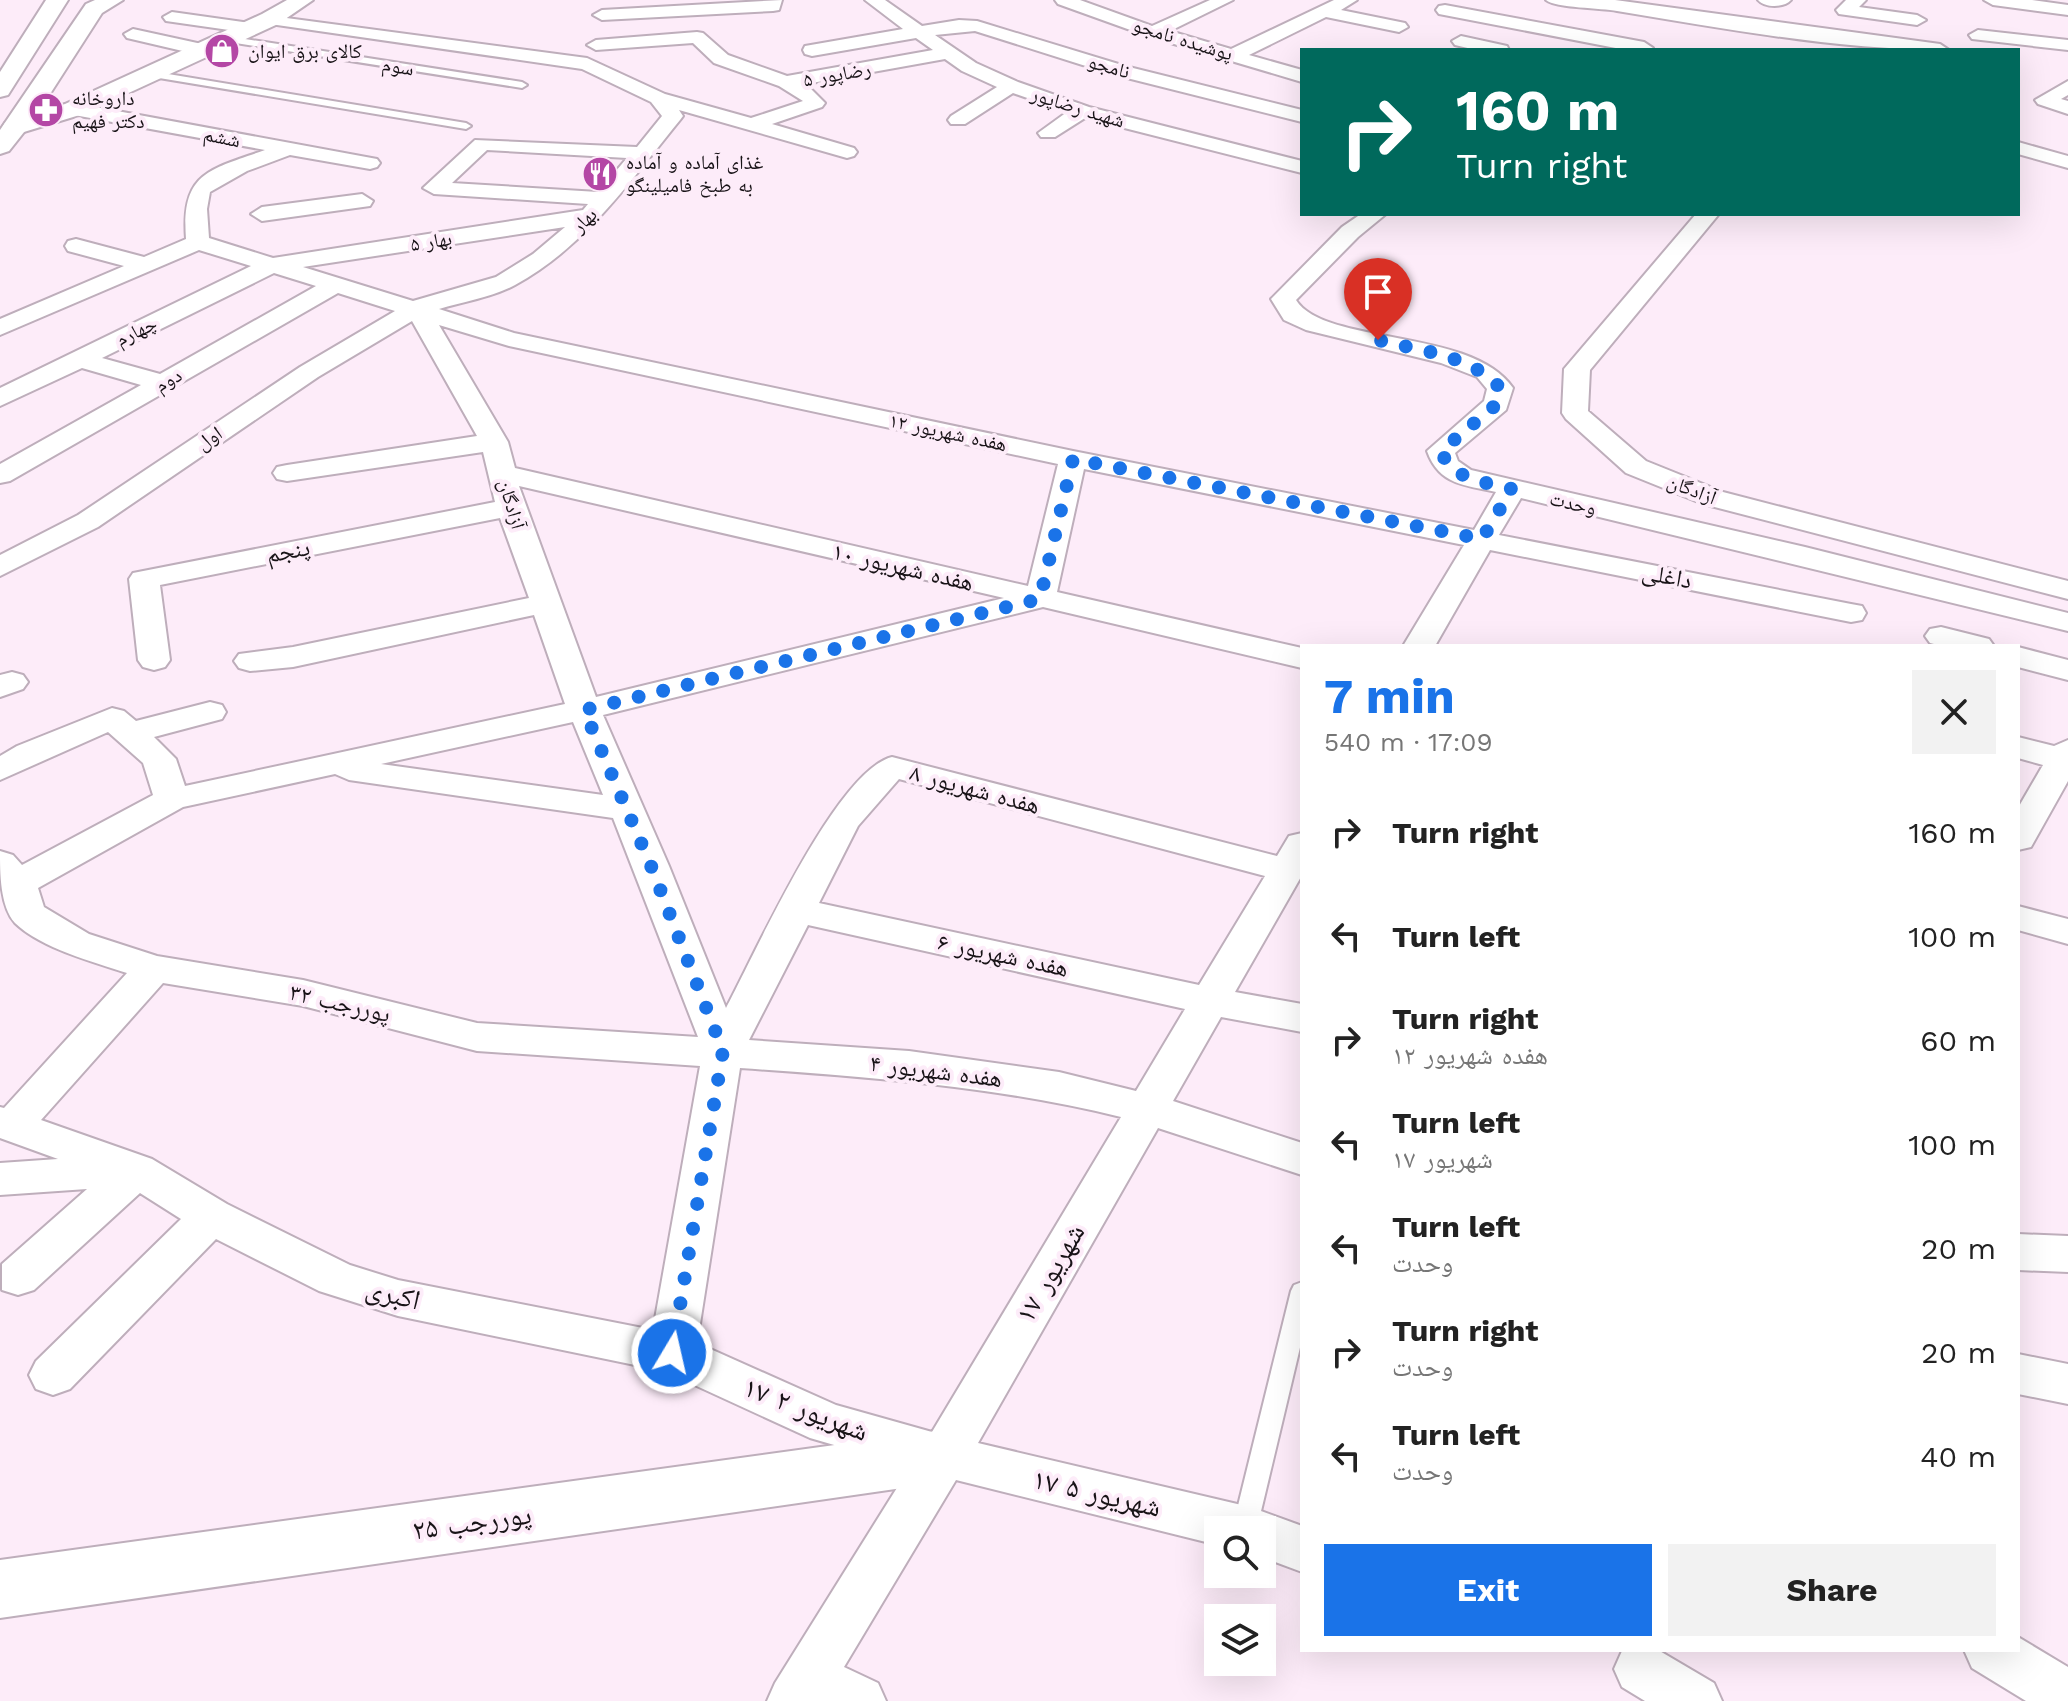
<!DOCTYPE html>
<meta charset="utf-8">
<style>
:root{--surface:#fff;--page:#f2f2f2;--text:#222;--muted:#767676;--accent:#1a73e8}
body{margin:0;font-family:"Work Sans","Noto Naskh Arabic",sans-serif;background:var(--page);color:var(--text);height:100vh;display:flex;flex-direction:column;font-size:30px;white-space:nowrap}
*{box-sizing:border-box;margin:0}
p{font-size:26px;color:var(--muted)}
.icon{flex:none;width:44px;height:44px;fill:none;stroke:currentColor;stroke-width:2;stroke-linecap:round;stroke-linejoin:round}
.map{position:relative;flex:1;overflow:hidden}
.details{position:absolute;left:1300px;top:644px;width:720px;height:1008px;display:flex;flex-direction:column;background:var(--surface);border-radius:0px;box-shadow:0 8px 32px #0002}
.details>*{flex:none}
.top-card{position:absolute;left:1300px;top:48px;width:720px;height:168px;border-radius:0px;box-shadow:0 8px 32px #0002;background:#00695c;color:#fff;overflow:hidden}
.fabs{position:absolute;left:1204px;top:1516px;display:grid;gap:16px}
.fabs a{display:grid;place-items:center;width:72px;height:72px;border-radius:0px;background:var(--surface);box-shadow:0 8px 32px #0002;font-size:40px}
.pin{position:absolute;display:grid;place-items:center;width:68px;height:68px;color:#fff;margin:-82px -34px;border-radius:50% 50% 50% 0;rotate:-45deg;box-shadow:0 0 8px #0007}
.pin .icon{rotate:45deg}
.me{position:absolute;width:88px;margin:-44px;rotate:9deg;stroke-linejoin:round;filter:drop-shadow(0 0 6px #0008)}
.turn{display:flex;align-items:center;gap:28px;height:168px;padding:0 24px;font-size:36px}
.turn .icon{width:104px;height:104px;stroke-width:2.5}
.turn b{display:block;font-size:56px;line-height:68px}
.round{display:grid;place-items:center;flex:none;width:84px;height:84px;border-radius:0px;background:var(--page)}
.headline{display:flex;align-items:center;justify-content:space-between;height:136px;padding:0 24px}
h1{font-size:48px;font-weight:700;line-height:60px;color:var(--accent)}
.primary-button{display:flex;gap:16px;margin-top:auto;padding:16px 24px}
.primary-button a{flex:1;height:92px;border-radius:0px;background:var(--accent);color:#fff;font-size:32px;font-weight:700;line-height:92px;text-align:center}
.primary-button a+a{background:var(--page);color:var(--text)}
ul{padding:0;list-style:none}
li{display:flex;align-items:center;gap:24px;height:104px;padding:0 24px}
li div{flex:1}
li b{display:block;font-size:30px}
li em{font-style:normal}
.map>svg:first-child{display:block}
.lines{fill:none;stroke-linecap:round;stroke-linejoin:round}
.service-casing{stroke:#beaebb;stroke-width:4}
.minor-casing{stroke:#beaebb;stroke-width:4}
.tertiary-casing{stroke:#beaebb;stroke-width:4}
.primary-casing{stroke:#beaebb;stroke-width:4}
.service{fill:#fff;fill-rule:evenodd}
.minor{fill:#fff;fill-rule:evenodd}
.tertiary{fill:#fff;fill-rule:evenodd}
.primary{fill:#fff;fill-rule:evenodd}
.route{stroke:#1a73e8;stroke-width:14;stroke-dasharray:0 25.2}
.labels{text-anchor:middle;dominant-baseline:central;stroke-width:8;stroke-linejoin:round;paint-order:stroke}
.far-street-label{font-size:20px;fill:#181317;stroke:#fdecf9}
.far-poi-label{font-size:20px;fill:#181317;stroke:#fdecf9;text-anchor:start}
.street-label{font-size:24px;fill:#181317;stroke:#fdecf9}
.near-street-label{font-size:28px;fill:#181317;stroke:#fdecf9}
</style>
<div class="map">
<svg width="2068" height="1701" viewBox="0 0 2068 1701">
<rect width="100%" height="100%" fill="#fdecf9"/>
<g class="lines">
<defs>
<path id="service" d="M226,36l296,46 5,3 -5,3 -299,-47z
M150,71l316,52 5,3 -5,3 -319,-53 -2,-2z
M1302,1282v57l-45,189 -25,2 59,-239 3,-6z"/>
<path id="minor" d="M782,0l-3,10 -6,1 -171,9 -9,-5 9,-5z
M865,0h20l37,26 37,-6 18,1 148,45 177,44v12l-191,-48 -136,-43 -40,4 41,28 42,19 71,25 213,54v12l-217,-55 -30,19h-14l-3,-4 29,-21 -54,-19 -48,31h-14l-3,-4 3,-4 46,-29 -35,-16 -17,-12 -139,25 19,19 -3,4 -50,17 82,24 3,4 -3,4 -7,2 -168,-48 4,6 -3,4c-49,60 -95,127 -165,165 -22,12 -52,17 -76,24l75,24 559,118 401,79 22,-38c-31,-7 -57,-7 -69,-41l57,-50 3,-12 -10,-12 -36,-14 -135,-33 -22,-10 -13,-21 71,-72 19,-13h25l-28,23 -62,63c29,46 175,27 217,88l-7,22 -51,43 3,8 13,9 334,77 263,66v18l-547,-133 -22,37 352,69 11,2 4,7 -4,7 -11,2 -361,-72 -55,96h-32l61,-101 -380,-76 -27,123 245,56v20l-259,-61 -440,108 66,151 57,142c29,-54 110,-237 166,-251l385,99 12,-20 13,-3v42l-67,117 67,12v28l-81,-15 -48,84 129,42v32l-144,-47 -180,315 272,64 52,19v46l-40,-15v-27h-44v15l-262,-65 -112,187 34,16 8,18h-119l8,-18 135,-216 -100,-29 -146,-67 -266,-55 -79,-25 -103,-52 -146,150 -17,6 -17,-6 -7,-14 7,-14 145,-142 -41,-26 -106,97 -16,5 -16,-5v-26l85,-75 -87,6v-32l58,-4 -58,-21v-31l4,1 123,-135c-34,-11 -86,-25 -112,-50 -15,-17 -15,-50 -15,-72l13,4 9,10 131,-70 -10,-32 -35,-31 -108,48v-24l17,-10 95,-38 12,3 12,10 74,-19 12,3 4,7 -4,7 -68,18 22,22 9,27 380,-82 -31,-89 -241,52 -43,4 -11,-3 -5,-7 5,-7 54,-7 236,-49 -29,-80 -340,67 10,75 -5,7 -11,3 -11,-3 -5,-7 -9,-81 4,-6 362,-71 -12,-50 -196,29 -10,-2 -4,-6 4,-6 10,-2 190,-29 -65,-115 -94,56 -220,150 -98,49v-21l78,-40 222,-148 95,-56 -57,-18 -328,188 -10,2v-19l141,-79 -59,-17 -82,38v-18l251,-122 -52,-16 -199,85v-16l124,-53 -56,-15 -3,-5 3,-5 8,-2 68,18 42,-18c-5,-67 23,-69 79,-89l-191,-35 -10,-6 3,-4 7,-2 303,56 3,4 -3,4 -7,2 -80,-14 -43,16 -37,21 -3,17 2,29 64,20 310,-48 5,-6 -154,-10 -11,-6 52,-48 162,7 25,-31 -11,-14 -69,-33 -312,-45 -9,-5 3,-4 323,43 78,36 86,24 52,-17 -24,-15 -65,-23 -21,-20 -97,7 -9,-5 9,-5 101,-8 6,1 25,22 59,21 146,-26 -17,-12 -104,18 -7,-2 -2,-4 2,-4 98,-17zM487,150l140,8 -29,34 -146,-9zM565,227l-32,27 -37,23 -83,24 -110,-34zM274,273l42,13 -156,88 -58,-16zM439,325l70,21 549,118 -30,122 -513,-118 -7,-26zM519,486l485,112 -408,99zM573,722l30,73 -222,-31zM335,774l14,6 264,38 85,219 -221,-14 -174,-43 -146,-24 -68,-22 -45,-27 -6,-19 145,-81zM899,779l366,97 -66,109 -380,-82 39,-77zM808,925l377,84 -49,82 -77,-19 -150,-21 -160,-11zM163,983l140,23 174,45 223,15 -47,264 -255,-50 -48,-15 -123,-61 -75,-45 -111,-39zM740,1068c129,9 255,18 381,49l-189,315 -96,-27 -139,-62z
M1055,0h25l72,26 58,-26h23l-63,31 61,18 103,-49h23l-16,10 64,13 3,4 -9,5 -73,-15 -77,38 53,15v12l-155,-46 -89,-32z
M1546,0h69l325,44 9,6c-110,0 -223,-21 -332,-39 -15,-3 -62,-3 -71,-11z
M1758,0h33c-7,8 -26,8 -33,0z
M1846,0h20l-7,7 58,8 9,5 -9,5 -78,-11 -3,-4z
M1984,0h48l36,5v10l-75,-10z
M1445,5l199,37 9,6 -27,2 -187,-36 -3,-4 3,-4z
M172,12l78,11 9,5 -9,5 -84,-12 -3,-4z
M133,29l78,17 2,4 -9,6 -77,-18 -3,-4z
M1978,30l90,10v10l-96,-11 -3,-4z
M1461,36l46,10 2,4h-33l-21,-5 -3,-4z
M2068,81v14l-7,4 7,2v13l-30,-10 -3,-4z
M2018,142l50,14v12l-50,-14z
M362,194l11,7 -3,5 -108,15 -11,-7 11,-7z
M1696,214h23l-129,156 -2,41 58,50 77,31 345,89v18l-365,-95 -77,-31 -60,-54 -4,-6 2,-44z
M1941,627l48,12 5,7h-52l-12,-3 -5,-7 5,-7z
M2018,647l50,13v20l-50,-13z
M12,672l11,3 5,7 -5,7 -23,8v-22z
M2018,737l36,9 14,-6v41l-37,66 -13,3v-42l25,-43 -25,-7z
M2018,906l50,13v25l-50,-14z
M2018,1234l50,2v36l-50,-2z
M2018,1354l50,10v40l-50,-10z
M2018,1637l50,30v34h-42l-54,-33 -8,-18h54z
M1658,1650l56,33 8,18h-77l-23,-14 -8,-18 8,-18z"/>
<path id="tertiary" d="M287,0h26l-35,24 -195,90 -69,21 -9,-2 -3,-5 3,-5 60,-19 197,-90z
M944,1430l21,8 9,18 -9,18 -21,8 -944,136v-58z"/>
<path id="primary" d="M46,0h22l-60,95 -8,2v-25z
M95,0h28l-21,13 -70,109 -23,29 -9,3v-24l86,-126z"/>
</defs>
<!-- service casing -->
<use href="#service" class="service-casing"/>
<!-- minor casing -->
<use href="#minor" class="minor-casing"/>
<!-- tertiary casing -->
<use href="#tertiary" class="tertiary-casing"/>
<!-- primary casing -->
<use href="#primary" class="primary-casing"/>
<!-- service -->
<use href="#service" class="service"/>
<!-- minor -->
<use href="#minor" class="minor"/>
<!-- tertiary -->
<use href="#tertiary" class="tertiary"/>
<!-- primary -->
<use href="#primary" class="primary"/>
</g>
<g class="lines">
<!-- route -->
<path class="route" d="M672,1353l51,-302 -72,-185 -67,-156 456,-111 33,-140 409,80 30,-50c-27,-7 -60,-9 -71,-38l56,-47 3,-16c-29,-33 -80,-37 -122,-48"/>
</g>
<!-- icons -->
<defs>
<symbol id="shop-disc" viewBox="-11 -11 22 22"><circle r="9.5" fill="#b447a5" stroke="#fdecf9"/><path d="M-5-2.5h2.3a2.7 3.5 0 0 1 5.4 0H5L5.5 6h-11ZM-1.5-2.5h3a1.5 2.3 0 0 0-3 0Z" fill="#fff"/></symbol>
<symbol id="pharmacy-disc" viewBox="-11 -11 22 22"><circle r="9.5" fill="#b447a5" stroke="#fdecf9"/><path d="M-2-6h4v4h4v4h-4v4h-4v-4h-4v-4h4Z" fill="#fff"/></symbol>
<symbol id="restaurant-disc" viewBox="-11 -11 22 22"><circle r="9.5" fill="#b447a5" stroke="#fdecf9"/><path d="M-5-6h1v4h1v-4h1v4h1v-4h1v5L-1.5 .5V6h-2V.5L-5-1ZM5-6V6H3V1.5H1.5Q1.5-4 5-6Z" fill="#fff"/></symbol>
</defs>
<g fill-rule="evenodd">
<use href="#shop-disc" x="202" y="31" width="40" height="40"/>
<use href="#pharmacy-disc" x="26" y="90" width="40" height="40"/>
<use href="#restaurant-disc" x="580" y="154" width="40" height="40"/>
</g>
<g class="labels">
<!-- far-street labels -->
<g class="far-street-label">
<text transform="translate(1183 39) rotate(17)">پوشیده نامجو</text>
<text transform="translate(398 66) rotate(9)">سوم</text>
<text transform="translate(1109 66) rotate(16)">نامجو</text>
<text transform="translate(837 74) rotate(-10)">رضاپور ۵</text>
<text transform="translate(1078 107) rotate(17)">شهید رضاپور</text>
<text transform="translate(222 137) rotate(11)">ششم</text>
<text transform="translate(584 220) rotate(-44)">بهار</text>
<text transform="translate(431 241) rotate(-9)">بهار ۵</text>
<text transform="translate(136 331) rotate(-26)">چهارم</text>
<text transform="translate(168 380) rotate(-30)">دوم</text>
<text transform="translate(948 432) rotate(12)">هفده شهریور ۱۲</text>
<text transform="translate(209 438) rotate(-34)">اول</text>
<text transform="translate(1692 489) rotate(21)">آزادگان</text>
<text transform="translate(1573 503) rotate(13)">وحدت</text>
<text transform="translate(512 504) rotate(74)">آزادگان</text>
</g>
<!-- far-poi labels -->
<g class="far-poi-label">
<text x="248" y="51">کالای برق ایوان</text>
<text x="72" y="98">داروخانه<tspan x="72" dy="23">دکتر فهیم</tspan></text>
<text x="626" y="162">غذای آماده و آماده<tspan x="626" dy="23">به طبخ فامیلینگو</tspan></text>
</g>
<!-- street labels -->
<g class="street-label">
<text transform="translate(288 551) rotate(-11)">پنجم</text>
<text transform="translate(903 567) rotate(13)">هفده شهریور ۱۰</text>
<text transform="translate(1667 576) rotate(11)">داغلی</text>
<text transform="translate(975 789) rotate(15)">هفده شهریور ۸</text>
<text transform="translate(1003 955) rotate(12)">هفده شهریور ۶</text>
<text transform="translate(340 1003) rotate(13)">پوررجب ۳۲</text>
<text transform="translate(936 1071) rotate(7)">هفده شهریور ۴</text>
</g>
<!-- near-street labels -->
<g class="near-street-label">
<text transform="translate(1050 1273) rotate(-60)">۱۷ شهریور</text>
<text transform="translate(393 1294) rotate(14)">اکبری</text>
<text transform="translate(806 1409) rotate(21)">۱۷ شهریور ۲</text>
<text transform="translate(1097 1493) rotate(13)">۱۷ شهریور ۵</text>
<text transform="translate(472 1522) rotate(-8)">پوررجب ۲۵</text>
</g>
</g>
</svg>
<div class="fabs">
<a><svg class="icon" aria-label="search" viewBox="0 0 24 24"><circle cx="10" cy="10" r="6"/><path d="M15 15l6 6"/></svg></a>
<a><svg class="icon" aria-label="layers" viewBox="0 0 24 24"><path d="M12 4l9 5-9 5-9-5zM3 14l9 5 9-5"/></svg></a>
</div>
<div class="pin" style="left:1378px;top:340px;background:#d93025"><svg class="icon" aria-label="arrive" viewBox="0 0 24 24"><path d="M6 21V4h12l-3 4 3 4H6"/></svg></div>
<svg class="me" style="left:672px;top:1353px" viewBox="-20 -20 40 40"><circle r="17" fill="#1a73e8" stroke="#fff" stroke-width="3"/><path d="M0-11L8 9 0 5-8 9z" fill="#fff"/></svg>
<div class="top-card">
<div class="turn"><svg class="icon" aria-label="right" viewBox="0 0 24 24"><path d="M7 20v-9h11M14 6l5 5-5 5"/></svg><div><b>160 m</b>Turn right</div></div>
</div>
<section class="details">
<div class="headline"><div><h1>7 min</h1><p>540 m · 17:09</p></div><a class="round"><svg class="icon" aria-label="close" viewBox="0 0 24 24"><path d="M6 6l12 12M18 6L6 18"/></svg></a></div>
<ul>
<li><svg class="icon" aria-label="right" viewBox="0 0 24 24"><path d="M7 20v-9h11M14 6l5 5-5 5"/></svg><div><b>Turn right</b></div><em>160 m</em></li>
<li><svg class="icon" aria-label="left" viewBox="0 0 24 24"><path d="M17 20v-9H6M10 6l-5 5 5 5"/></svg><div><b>Turn left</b></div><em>100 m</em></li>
<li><svg class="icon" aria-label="right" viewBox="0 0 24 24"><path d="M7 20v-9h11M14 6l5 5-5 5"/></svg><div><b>Turn right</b><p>هفده شهریور ۱۲</p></div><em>60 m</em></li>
<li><svg class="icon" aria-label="left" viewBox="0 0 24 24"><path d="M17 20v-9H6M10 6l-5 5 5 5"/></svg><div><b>Turn left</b><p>۱۷ شهریور</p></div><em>100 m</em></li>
<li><svg class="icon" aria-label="left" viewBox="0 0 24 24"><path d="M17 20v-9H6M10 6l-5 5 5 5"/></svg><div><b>Turn left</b><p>وحدت</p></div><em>20 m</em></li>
<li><svg class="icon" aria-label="right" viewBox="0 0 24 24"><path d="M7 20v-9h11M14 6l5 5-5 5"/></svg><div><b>Turn right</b><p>وحدت</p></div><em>20 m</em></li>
<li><svg class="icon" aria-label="left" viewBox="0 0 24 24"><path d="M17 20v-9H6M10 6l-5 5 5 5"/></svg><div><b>Turn left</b><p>وحدت</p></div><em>40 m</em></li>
</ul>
<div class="primary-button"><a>Exit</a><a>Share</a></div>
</section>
</div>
